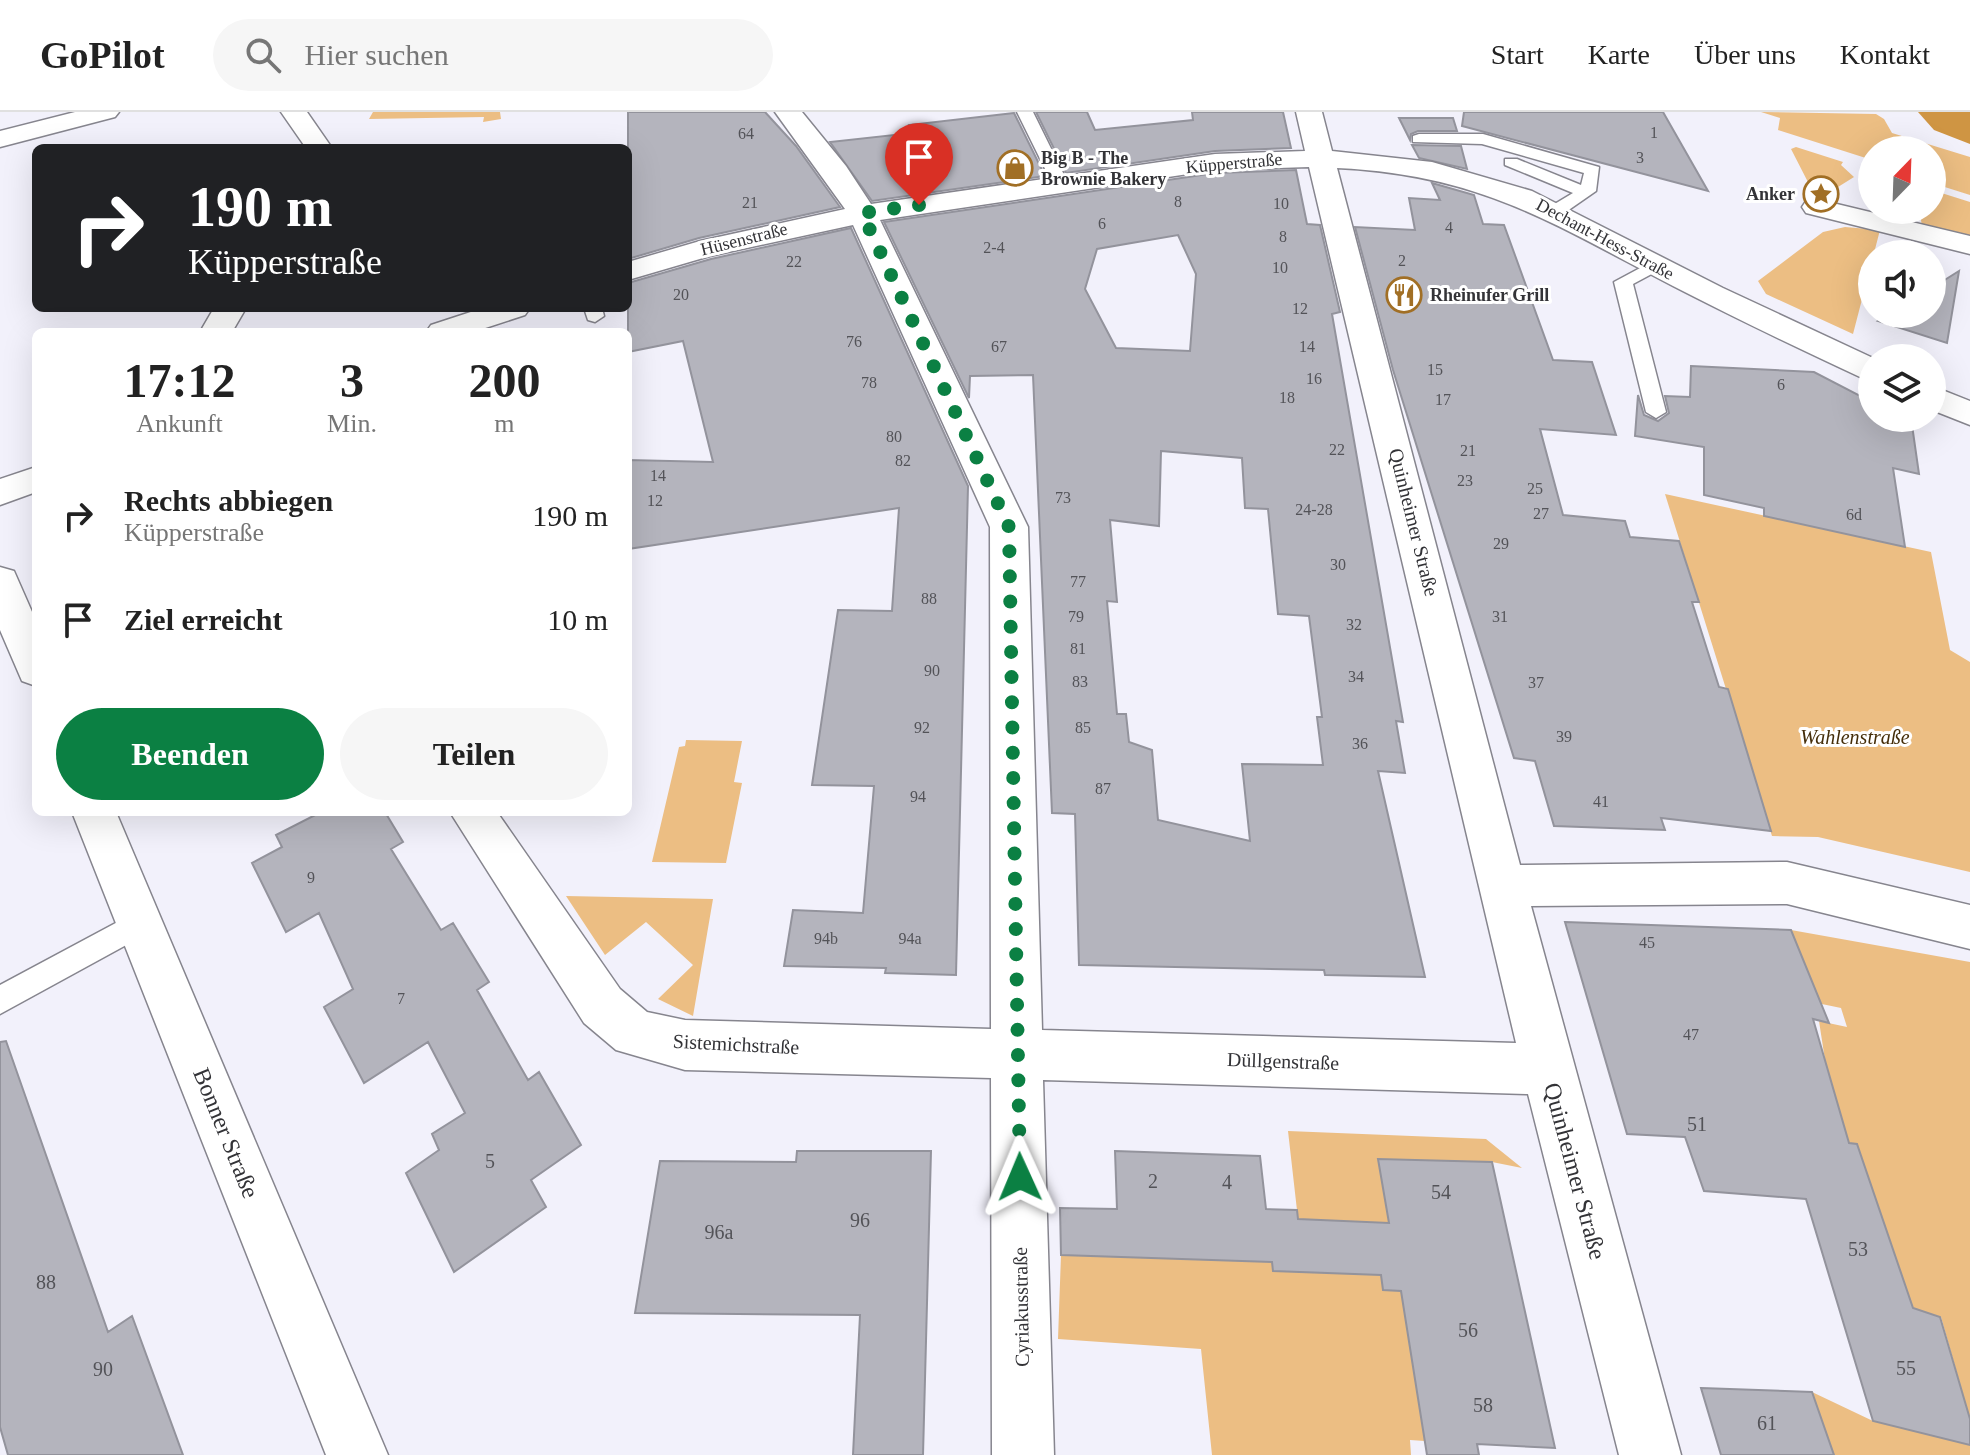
<!DOCTYPE html>
<html lang="de">
<meta charset="utf-8">
<style>
:root{--surface:#fff;--page:#f6f6f6;--text:#222;--muted:#767676;--line:#e0e0e0;--accent:#0b8043}
body{margin:0;font-family:Georgia,serif;background:var(--page);color:var(--text);height:100vh;display:flex;flex-direction:column;font-size:30px;white-space:nowrap}
*{box-sizing:border-box;margin:0}
p{font-size:26px;color:var(--muted)}
.icon{flex:none;width:44px;height:44px;fill:none;stroke:currentColor;stroke-width:2;stroke-linecap:round;stroke-linejoin:round}
.map{position:relative;flex:1;overflow:hidden}
.panel{position:absolute;left:32px;top:216px;width:600px;height:488px;display:flex;flex-direction:column;background:var(--surface);border-radius:12px;box-shadow:0 8px 32px #0002}
.panel>*{flex:none}
.top-card{position:absolute;left:32px;top:32px;width:600px;height:168px;border-radius:12px;box-shadow:0 8px 32px #0002;background:#202124;color:#fff;overflow:hidden}
.needle{width:52px;rotate:23deg}
.buttons{position:absolute;left:1858px;top:24px;display:grid;gap:16px}
.buttons a{display:grid;place-items:center;width:88px;height:88px;border-radius:50%;background:var(--surface);box-shadow:0 8px 32px #0002;font-size:40px}
.pin{position:absolute;display:grid;place-items:center;width:68px;height:68px;color:#fff;margin:-82px -34px;border-radius:50% 50% 50% 0;rotate:-45deg;box-shadow:0 0 8px #0007}
.pin .icon{rotate:45deg}
.me{position:absolute;width:88px;margin:-44px;rotate:359deg;stroke-linejoin:round;filter:drop-shadow(0 0 6px #0008)}
.turn{display:flex;align-items:center;gap:28px;height:168px;padding:0 24px;font-size:36px}
.turn .icon{width:104px;height:104px;stroke-width:2.5}
.turn b{display:block;font-size:56px;line-height:68px}
.eta{display:flex;justify-content:space-evenly;align-items:center;height:136px;text-align:center}
.eta b{font-size:48px;font-weight:800;line-height:56px}
.primary-button{display:flex;gap:16px;margin-top:auto;padding:16px 24px}
.primary-button a{flex:1;height:92px;border-radius:48px;background:var(--accent);color:#fff;font-size:32px;font-weight:800;line-height:92px;text-align:center}
.primary-button a+a{background:var(--page);color:var(--text)}
ul{padding:0;list-style:none}
li{display:flex;align-items:center;gap:24px;height:104px;padding:0 24px}
li div{flex:1}
li b{display:block;font-size:30px}
li em{font-style:normal}
header{display:flex;align-items:center;gap:48px;box-sizing:border-box;height:112px;padding:0 40px;background:var(--surface);border-bottom:2px solid var(--line)}
header strong{font-size:38px}
nav{display:flex;gap:44px;margin-inline-start:auto;font-size:28px}
.search{width:560px;height:72px;background:var(--page);display:flex;align-items:center;gap:20px;box-sizing:border-box;padding:0 28px;border-radius:44px;color:var(--muted);font-size:30px}
.map>svg:first-child{display:block}
.green{fill:#ecbe83}
.water{fill:#cf9543}
.building{fill:#b4b4bd;stroke:#93939c;stroke-width:2;fill-rule:evenodd}
.lines{fill:none;stroke-linecap:round;stroke-linejoin:round}
.lane-casing{stroke:#86858e;stroke-width:3}
.street-casing{stroke:#86858e;stroke-width:3}
.secondary-casing{stroke:#86858e;stroke-width:3}
.lane{fill:#fff;fill-rule:evenodd}
.street{fill:#fff;fill-rule:evenodd}
.secondary{fill:#fff;fill-rule:evenodd}
.route{stroke:#0b8043;stroke-width:14;stroke-dasharray:0 25.2}
.labels{text-anchor:middle;dominant-baseline:central;stroke-width:6;stroke-linejoin:round;paint-order:stroke}
.number-label{font-size:16px;fill:#535358}
.far-poi-label{font-size:18px;font-weight:bold;fill:#333337;stroke:#fff;text-anchor:start}
.far-street-label{font-size:18px;fill:#333337;stroke:#fff}
.street-label{font-size:20px;fill:#333337;stroke:#fff}
.park-label{font-size:20px;font-style:italic;fill:#442d09;stroke:#fff}
.near-number-label{font-size:20px;fill:#535358}
.near-street-label{font-size:24px;fill:#333337;stroke:#fff}
</style>
<header>
<strong>GoPilot</strong>
<div class="search"><svg class="icon" aria-label="search" viewBox="0 0 24 24"><circle cx="10" cy="10" r="6"/><path d="M15 15l6 6"/></svg>Hier suchen</div>
<nav><a>Start</a><a>Karte</a><a>Über uns</a><a>Kontakt</a></nav>
</header>
<div class="map">
<svg width="1970" height="1343" viewBox="0 0 1970 1343">
<rect width="100%" height="100%" fill="#f2f1fb"/>
<!-- green -->
<path class="green" d="M373,0h127l1,7 -18,3 1,-5 -115,2z
M1761,0l115,2 8,5 8,14 78,24v38l-38,-12v-33h-60v10l-94,-30 2,-12z
M1796,35l47,15 -2,3 13,12 -24,15 -19,-4 -20,-39z
M1932,78l38,12v35l-48,-11 -2,-12 -16,-4h28z
M1845,115l35,3 -27,104 -87,-40 -8,-13 65,-49z
M1665,382l266,58 19,98 20,12v210l-152,-35 -46,-1z
M686,628l56,1 -8,41 8,1 -16,80 -74,-1 27,-115 6,-1z
M566,784l147,3 -20,117 -35,-17 35,-34 -47,-43 -41,33z
M1791,818l179,32v457l-29,-102 -28,-9 -56,-164 -86,-7 54,-77 -6,-39 28,6 -6,-19 -24,-5z
M1288,1019l198,8 36,29 -30,-6 -114,-3 11,64h-16l10,67 18,1 24,150 -15,-1 1,15h-199l-11,-106 -143,-10 3,-84 211,7 1,9 31,1z
M1812,1280l61,29 97,24v10h-136z"/>
<!-- water -->
<path class="water" d="M1918,0h52v32l-36,-14z"/>
<!-- building -->
<path class="building" d="M628,0h137l31,34 44,61 -141,31 -71,21z
M1036,0h51l8,18 98,-10 -1,-8h91l8,36 -76,3 -149,22z
M1464,0h199l45,79 -246,-65z
M1014,1l31,63 -173,25 -42,-59 83,-9 -4,-8z
M1399,6h54l4,13h-39l-7,3 -1,6z
M1412,33l49,1 6,23 -48,-11z
M1296,58l11,54 13,1 20,87 -8,2 71,408 -7,-1 9,52 -27,-2 47,206 -100,-2 -1,-5 -245,-5 -4,-151 -23,-1 -19,-438 -63,1 -1,22 -85,-176 331,-49zM1178,123l18,39 -6,77 -74,-3 -31,-59 12,-40zM1161,339l81,7 3,50 23,1 10,105 31,2 13,101h-5l6,48 -81,-1 8,77 -92,-21 -6,-70 -23,-8 -3,-28h-9l-10,-113 10,1 -7,-82 49,6z
M1432,71l42,12 9,29 21,1 49,135 39,2 24,73 -76,-6 23,86 62,6 5,16 49,4 20,61h-7l27,85 9,2 43,142 -110,-13 4,12 -111,-4 -19,-65 -21,-3 -121,-388 -38,-143 60,3 -6,-32 31,2z
M851,116l117,258 -12,489 -71,-2 1,-5 -102,-2 9,-56 70,3 11,-127 -62,-1 26,-175 54,1 7,-103 -271,41v-89l85,2 -30,-121 -55,11v-69l83,-24z
M1959,159l-12,72 -69,-22 11,-7h43v-26z
M1691,254l123,6 58,30v16h39l8,56 -26,-6 12,79 -141,-31v-8l-60,-13v-48l-69,-11 3,-41 6,20 14,6 11,-8 -4,-17 25,1z
M321,700h64l18,30 -12,7 50,81 12,-7 36,59 -12,8 51,90 11,-8 42,73 -50,35 15,27 -92,65 -48,-99 33,-23 -7,-16 33,-21 -37,-71 -64,41 -40,-76 29,-18 -34,-76 -33,19 -34,-69 30,-16 -6,-12z
M1565,810l226,8 38,93 -16,-4 36,124 8,1 56,164 27,9 30,102v26l-97,-24 -67,-222 -102,-8 -19,-54 -58,-3z
M6,929l102,291 24,-16 51,139h-175l-8,-28v-385z
M797,1039h134l-8,304h-70l7,-140 -225,-2 25,-152 136,1z
M1115,1039l145,5 6,53 31,1 1,9 91,4 -11,-64 114,3 63,286 -78,-4 2,11h-52l-26,-164 -18,-1 -2,-15 -108,-4 -1,-9 -211,-7 -1,-47 57,1z
M1701,1276l111,4 22,63h-113z"/>
<g class="lines">
<defs>
<path id="lane" d="M1017,0h16l36,73 -2,3 -14,-3z
M1419,22h64l116,33 -3,24 -36,25h-12v-8l25,-15 -68,-28v-6h12l64,26 3,-12 -102,-29 -69,-2v-6z
M1655,148l6,1v8l-28,15 33,128 -10,6 -10,-6 -32,-130z
M584,196h18l2,8 -9,6 -7,-2z
M140,798l10,4 4,9 -4,9 -150,82v-29z"/>
<path id="street" d="M75,0h44l-4,5 -115,30v-16z
M281,0h26l25,36h-26z
M775,0h27l44,54 25,38 344,-50 90,-3 -9,-39h26l10,39 100,11 100,29 191,97 150,70 -1,22 -12,-3c-62,-29 -125,-59 -187,-91 -123,-64 -192,-111 -336,-118l183,697 267,-3 183,43v44l-183,-45 -256,2 150,549h-62l-91,-361 -485,-14 11,375h-62l-1,-377 -306,-8 -69,-20 -32,-27 -134,-211h47l123,177 27,23 38,8 306,9 -1,-502 -137,-302 -143,31 -82,24v-18l72,-21 145,-32zM1309,55l207,876 -474,-13 -14,-503 -148,-307 335,-50z
M1816,87l154,37v18l-164,-41 -4,-6 4,-6z
M214,196h32l-14,24h-32z
M483,196h47l-5,7 -52,17h-47l5,-7z
M1932,274l38,15v24l-38,-15z
M36,355v25l-36,13v-26z"/>
<path id="secondary" d="M0,455l14,4 22,50v65l-14,-5 -22,-51z
M72,700h44l272,643h-62z"/>
</defs>
<!-- lane casing -->
<use href="#lane" class="lane-casing"/>
<!-- street casing -->
<use href="#street" class="street-casing"/>
<!-- secondary casing -->
<use href="#secondary" class="secondary-casing"/>
<!-- lane -->
<use href="#lane" class="lane"/>
<!-- street -->
<use href="#street" class="street"/>
<!-- secondary -->
<use href="#secondary" class="secondary"/>
</g>
<g class="lines">
<!-- route -->
<path class="route" d="M919,93l-57,8 147,314 11,650"/>
</g>
<!-- icons -->
<defs>
<symbol id="shop-ring" viewBox="-11 -11 22 22"><circle r="9.5" fill="#fff" stroke="#a16f25" stroke-width="1.5"/><path d="M-5-2.5h2.3a2.7 3.5 0 0 1 5.4 0H5L5.5 6h-11ZM-1.5-2.5h3a1.5 2.3 0 0 0-3 0Z" fill="#a16f25"/></symbol>
<symbol id="sight-ring" viewBox="-11 -11 22 22"><circle r="9.5" fill="#fff" stroke="#a16f25" stroke-width="1.5"/><path d="M0-6L1.8-2.2L6-1.7L2.9 1.2L3.7 5.4L0 3.3L-3.7 5.4L-2.9 1.2L-6-1.7L-1.8-2.2Z" fill="#a16f25"/></symbol>
<symbol id="restaurant-ring" viewBox="-11 -11 22 22"><circle r="9.5" fill="#fff" stroke="#a16f25" stroke-width="1.5"/><path d="M-5-6h1v4h1v-4h1v4h1v-4h1v5L-1.5 .5V6h-2V.5L-5-1ZM5-6V6H3V1.5H1.5Q1.5-4 5-6Z" fill="#a16f25"/></symbol>
</defs>
<g fill-rule="evenodd">
<use href="#shop-ring" x="995" y="36" width="40" height="40"/>
<use href="#sight-ring" x="1801" y="62" width="40" height="40"/>
<use href="#restaurant-ring" x="1384" y="163" width="40" height="40"/>
</g>
<g class="labels">
<!-- number labels -->
<g class="number-label">
<text x="1654" y="20">1</text>
<text x="746" y="21">64</text>
<text x="1640" y="45">3</text>
<text x="1178" y="89">8</text>
<text x="750" y="90">21</text>
<text x="1281" y="91">10</text>
<text x="1102" y="111">6</text>
<text x="1449" y="115">4</text>
<text x="1283" y="124">8</text>
<text x="994" y="135">2-4</text>
<text x="1402" y="148">2</text>
<text x="794" y="149">22</text>
<text x="1280" y="155">10</text>
<text x="681" y="182">20</text>
<text x="1300" y="196">12</text>
<text x="854" y="229">76</text>
<text x="999" y="234">67</text>
<text x="1307" y="234">14</text>
<text x="1435" y="257">15</text>
<text x="1314" y="266">16</text>
<text x="869" y="270">78</text>
<text x="1781" y="272">6</text>
<text x="1287" y="285">18</text>
<text x="1443" y="287">17</text>
<text x="894" y="324">80</text>
<text x="1337" y="337">22</text>
<text x="1468" y="338">21</text>
<text x="903" y="348">82</text>
<text x="658" y="363">14</text>
<text x="1465" y="368">23</text>
<text x="1535" y="376">25</text>
<text x="1063" y="385">73</text>
<text x="655" y="388">12</text>
<text x="1314" y="397">24-28</text>
<text x="1541" y="401">27</text>
<text x="1854" y="402">6d</text>
<text x="1501" y="431">29</text>
<text x="1338" y="452">30</text>
<text x="1078" y="469">77</text>
<text x="929" y="486">88</text>
<text x="1076" y="504">79</text>
<text x="1500" y="504">31</text>
<text x="1354" y="512">32</text>
<text x="1078" y="536">81</text>
<text x="932" y="558">90</text>
<text x="1356" y="564">34</text>
<text x="1080" y="569">83</text>
<text x="1536" y="570">37</text>
<text x="922" y="615">92</text>
<text x="1083" y="615">85</text>
<text x="1564" y="624">39</text>
<text x="1360" y="631">36</text>
<text x="1103" y="676">87</text>
<text x="918" y="684">94</text>
<text x="1601" y="689">41</text>
<text x="311" y="765">9</text>
<text x="826" y="826">94b</text>
<text x="910" y="826">94a</text>
<text x="1647" y="830">45</text>
<text x="401" y="886">7</text>
<text x="1691" y="922">47</text>
</g>
<!-- far-poi labels -->
<g class="far-poi-label">
<text x="1041" y="46">Big B - The<tspan x="1041" dy="21">Brownie Bakery</tspan></text>
<text x="1795" y="82" text-anchor="end">Anker</text>
<text x="1430" y="183">Rheinufer Grill</text>
</g>
<!-- far-street labels -->
<g class="far-street-label">
<text transform="translate(1234 51) rotate(-5)">Küpperstraße</text>
<text transform="translate(744 127) rotate(-14)">Hüsenstraße</text>
<text transform="translate(1605 127) rotate(28)">Dechant-Hess-Straße</text>
</g>
<!-- street labels -->
<g class="street-label">
<text transform="translate(1414 410) rotate(76)">Quinheimer Straße</text>
<text transform="translate(736 932) rotate(3)">Sistemichstraße</text>
<text transform="translate(1283 949) rotate(2)">Düllgenstraße</text>
<text transform="translate(1021 1195) rotate(-91)">Cyriakusstraße</text>
</g>
<!-- park labels -->
<g class="park-label">
<text x="1855" y="625">Wahlenstraße</text>
</g>
<!-- near-number labels -->
<g class="near-number-label">
<text x="1697" y="1012">51</text>
<text x="490" y="1049">5</text>
<text x="1153" y="1069">2</text>
<text x="1227" y="1070">4</text>
<text x="1441" y="1080">54</text>
<text x="860" y="1108">96</text>
<text x="719" y="1120">96a</text>
<text x="1858" y="1137">53</text>
<text x="46" y="1170">88</text>
<text x="1468" y="1218">56</text>
<text x="1906" y="1256">55</text>
<text x="103" y="1257">90</text>
<text x="1483" y="1293">58</text>
<text x="1767" y="1311">61</text>
</g>
<!-- near-street labels -->
<g class="near-street-label">
<text transform="translate(226 1021) rotate(68)">Bonner Straße</text>
<text transform="translate(1575 1059) rotate(75)">Quinheimer Straße</text>
</g>
</g>
</svg>
<div class="buttons">
<a><svg class="needle" viewBox="-14 -14 28 28"><path d="M0-13l5 13h-10z" fill="#e53935"/><path d="M0 13l5-13h-10z" fill="#767676"/></svg></a>
<a><svg class="icon" aria-label="sound" viewBox="0 0 24 24"><path d="M4 9h4l5-4v14l-5-4H4zM17 9q2 3 0 6"/></svg></a>
<a><svg class="icon" aria-label="layers" viewBox="0 0 24 24"><path d="M12 4l9 5-9 5-9-5zM3 14l9 5 9-5"/></svg></a>
</div>
<div class="pin" style="left:919px;top:93px;background:#d93025"><svg class="icon" aria-label="arrive" viewBox="0 0 24 24"><path d="M6 21V4h12l-3 4 3 4H6"/></svg></div>
<svg class="me" style="left:1020px;top:1065px" viewBox="-20 -20 40 40"><path d="M0-17L14 15 0 8-14 15z" fill="#0b8043" stroke="#fff" stroke-width="4"/></svg>
<div class="top-card">
<div class="turn"><svg class="icon" aria-label="right" viewBox="0 0 24 24"><path d="M7 20v-9h11M14 6l5 5-5 5"/></svg><div><b>190 m</b>Küpperstraße</div></div>
</div>
<section class="panel">
<div class="eta">
<div><b>17:12</b><p>Ankunft</p></div>
<div><b>3</b><p>Min.</p></div>
<div><b>200</b><p>m</p></div>
</div>
<ul>
<li><svg class="icon" aria-label="right" viewBox="0 0 24 24"><path d="M7 20v-9h11M14 6l5 5-5 5"/></svg><div><b>Rechts abbiegen</b><p>Küpperstraße</p></div><em>190 m</em></li>
<li><svg class="icon" aria-label="arrive" viewBox="0 0 24 24"><path d="M6 21V4h12l-3 4 3 4H6"/></svg><div><b>Ziel erreicht</b></div><em>10 m</em></li>
</ul>
<div class="primary-button"><a>Beenden</a><a>Teilen</a></div>
</section>
</div>
